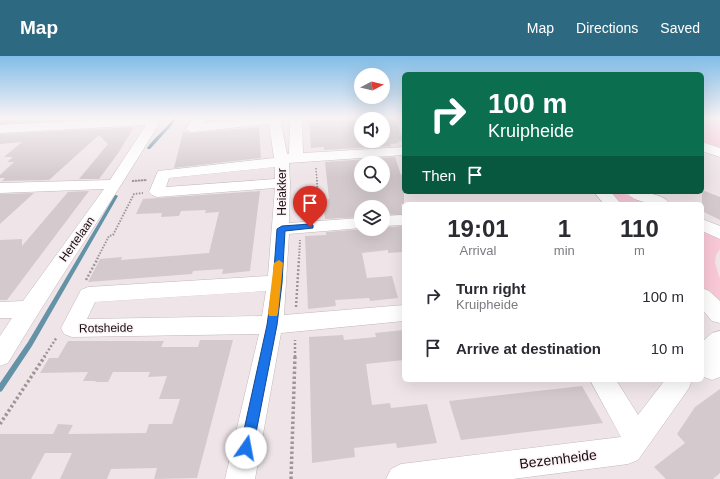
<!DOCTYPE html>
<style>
:root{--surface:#fff;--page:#f7f7f7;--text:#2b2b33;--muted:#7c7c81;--accent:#2d6980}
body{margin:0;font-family:Arial,sans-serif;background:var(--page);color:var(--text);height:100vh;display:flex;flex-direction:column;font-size:15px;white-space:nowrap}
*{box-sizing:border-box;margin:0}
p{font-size:13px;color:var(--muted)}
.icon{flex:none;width:22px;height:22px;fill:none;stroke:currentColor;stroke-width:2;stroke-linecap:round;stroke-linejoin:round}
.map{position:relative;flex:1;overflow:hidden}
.sheet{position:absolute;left:402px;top:146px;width:302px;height:180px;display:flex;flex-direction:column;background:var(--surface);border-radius:6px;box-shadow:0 4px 16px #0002}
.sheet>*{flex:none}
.top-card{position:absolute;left:402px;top:16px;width:302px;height:122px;border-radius:6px;box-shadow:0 4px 16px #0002;background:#0b6e4f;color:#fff;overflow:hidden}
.needle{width:26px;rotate:83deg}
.tools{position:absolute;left:354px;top:12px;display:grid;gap:8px}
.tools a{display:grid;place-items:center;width:36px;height:36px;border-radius:50%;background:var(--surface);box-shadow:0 4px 16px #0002;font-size:20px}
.pin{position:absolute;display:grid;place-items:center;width:34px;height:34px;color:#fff;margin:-41px -17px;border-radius:50% 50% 50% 0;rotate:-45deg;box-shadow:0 0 4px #0007}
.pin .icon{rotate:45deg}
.me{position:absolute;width:44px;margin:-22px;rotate:12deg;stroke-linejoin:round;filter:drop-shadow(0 0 3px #0008)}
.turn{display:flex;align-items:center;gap:14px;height:84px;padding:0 20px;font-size:18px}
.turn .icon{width:52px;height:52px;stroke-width:2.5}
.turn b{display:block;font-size:28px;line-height:34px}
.then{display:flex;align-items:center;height:38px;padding:0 20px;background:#0003;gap:8px;font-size:15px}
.eta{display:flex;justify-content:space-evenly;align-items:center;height:68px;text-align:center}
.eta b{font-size:24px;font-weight:600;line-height:28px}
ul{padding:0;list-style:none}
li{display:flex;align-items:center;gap:12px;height:52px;padding:0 20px}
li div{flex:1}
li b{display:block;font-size:15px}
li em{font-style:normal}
header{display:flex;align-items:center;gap:24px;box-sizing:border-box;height:56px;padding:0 20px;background:var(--accent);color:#fff}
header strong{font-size:19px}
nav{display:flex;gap:22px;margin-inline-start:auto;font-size:14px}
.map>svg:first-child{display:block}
.green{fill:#f9c8d7}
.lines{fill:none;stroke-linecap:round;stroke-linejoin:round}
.stream{fill:#6492a6;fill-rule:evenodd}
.building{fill:#d4cacd;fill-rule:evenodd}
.street-casing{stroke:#c2b8bb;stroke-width:1}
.path-far3{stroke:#9d9698;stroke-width:1.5;stroke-dasharray:1.5 1.5;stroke-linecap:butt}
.path-far2{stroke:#9d9698;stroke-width:2;stroke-dasharray:1.5 1.5;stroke-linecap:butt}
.path-far1{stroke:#9d9698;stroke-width:2.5;stroke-dasharray:2 2;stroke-linecap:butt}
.path{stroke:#9d9698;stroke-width:3.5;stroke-dasharray:2.5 2.5;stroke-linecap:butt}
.street{fill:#fff;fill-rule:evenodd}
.route{fill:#1a73e8;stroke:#114b97}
.slow{fill:#f59e0b}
.labels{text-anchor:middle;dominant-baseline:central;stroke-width:3;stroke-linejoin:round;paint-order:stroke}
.street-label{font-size:12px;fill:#120e0f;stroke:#fdf2f5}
.near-street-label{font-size:14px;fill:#120e0f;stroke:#fdf2f5}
</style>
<header>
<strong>Map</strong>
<nav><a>Map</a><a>Directions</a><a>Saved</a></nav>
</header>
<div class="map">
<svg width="720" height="423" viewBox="0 0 720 423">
<rect width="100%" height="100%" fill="#efe5e8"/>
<!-- green -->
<path class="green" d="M702,62h18v29l-18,-6z
M607,136h13l27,12h-28z
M702,173l18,9v11l-4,6 -1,8 5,16v24h-1l-17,-16z"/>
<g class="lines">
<!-- stream -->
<path class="stream" d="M174,62h3l-6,8 -21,23h-2l-1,-1c8,-11 19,-19 27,-30z
M115,139h1l2,1 -86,150 -30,45 -2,1v-9l28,-41z"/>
</g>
<!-- building -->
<path class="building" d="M0,62h100l-100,6z
M361,62h33l10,23h-6l1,2 -9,1 1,2 -67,4v-3l-13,1 -2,-27 52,-1v21h22v-22z
M134,71l-15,25 -20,27h-20l29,-35 -9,-9 -50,45 -47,1 3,-3h-5v-3l14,-13h-7l6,-5h-9l18,-15 -22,2v-10z
M259,71l2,31 -87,10 9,-36 9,1z
M395,101l6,18 3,-1v30h-3l3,10h-21v-7h-22v10l-36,2 -2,-19 6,-1 -4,-37zM361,107h22v22h-22z
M702,134l18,7v23l-18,-9z
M89,135l-82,109h-7v-60l22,-1v7l46,-54z
M260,135l-10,80 -28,3 1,-5 -30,2 -1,3 -104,8 12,-23 22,-2 -1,3 88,-7 10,-41 -14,1 1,-3 -25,1 -2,5 -18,1 1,-4 -26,1 7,-15z
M34,137l-34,31v-30z
M404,170v26l-16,1v-3l-26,3 5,25 25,-2 6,22 -28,3 -1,-3 -34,2 1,6 -28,3 -3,-73 21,-1v-3z
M404,274v30l-38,4 6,41 18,-2 1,5 36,-4 10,39 -40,5 -1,-5 -42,5 1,9 -43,6 -3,-126 34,-2 1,5 32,-3 -1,-4z
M200,284h33l-36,138 -43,1 3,-11 -46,1 -4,10h-47l12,-26h-27l-14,26h-31v-45h53l5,-10 15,1 -5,9 78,-1 3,-9h23l8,-25h-21l8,-23 -19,1 2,-5h-37l-5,10h-13l1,-1h-13l5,-9 -48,1 9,-15h9l10,-17h96l-3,6h37z
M582,330l21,37 -142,17 -12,-39z
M720,333v84l-7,6h-47l-12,-12 31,-24 -8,-9 18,-27z"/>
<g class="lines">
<defs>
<path id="street" d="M131,62l25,1 3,5c-49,81 -103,158 -151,239l-8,3v-30l12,-18h-12v-16l23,-1 81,-112 -104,4v-10l110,-3 36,-55 -146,8v-8z
M194,62h13l-4,5 54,-5h23l7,36h2l1,-36h12l1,35 101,-6v8l-115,8 1,20 -1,40 72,-5v10l-72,6 -5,81 120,-10v16l-123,12 -26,146h-30l34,-145 -187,3 -8,-3 -3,-6 20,-38 7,-3 180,-11 7,-88 -118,9 -5,-2 -3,-3 9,-21 116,-13 -5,-34 -77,8 -4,-1 -2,-3zM275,111v12l-109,8 3,-9zM266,235l-4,25 -175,3 8,-17z
M702,86l18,6v9l-18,-6z
M594,136h17l10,12h-17z
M626,136c13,0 36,0 44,12 -13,0 -35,0 -44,-12z
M404,159v10l-21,1v-10z
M702,163l18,7v13l-18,-8z
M702,232l7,3 11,10v22l-8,-2 -10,-12z
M720,275v46l-8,3 -8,-3 -2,-4v-31l10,-9z
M590,324h26l22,35 27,-35h27l-3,8 -51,72 -10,4 -115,15h-127l5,-10 10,-5 220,-27z"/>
</defs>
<!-- street casing -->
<use href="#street" class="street-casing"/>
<!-- path-far3 -->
<path class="path-far3" d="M316,112l1,13
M133,125l14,-1"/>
<!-- path-far2 -->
<path class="path-far2" d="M317,124l1,33
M132,125l15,-1
M97,203l12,-23 4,-1 21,-41 9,-1
M299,203l1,-19"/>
<!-- path-far1 -->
<path class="path-far1" d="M86,224l12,-22
M296,251l3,-49
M44,301l13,-20
M295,301v-17"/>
<!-- path -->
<path class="path" d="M0,368l45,-68
M291,423l4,-123"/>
<!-- street -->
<use href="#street" class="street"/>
</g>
<!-- sky -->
<linearGradient id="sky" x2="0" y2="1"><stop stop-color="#81bde8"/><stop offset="0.51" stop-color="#f8f3f5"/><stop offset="1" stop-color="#f8f3f5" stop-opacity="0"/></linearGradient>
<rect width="720" height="121" fill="url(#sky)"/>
<!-- route -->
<path class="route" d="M310,168l3,1v3l-28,3 -3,52 -5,42 -24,123 -2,5 -5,2 -4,-2 -2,-5 27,-123 6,-42 4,-54 5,-3z"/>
<!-- slow -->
<path class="slow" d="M279,204l4,3 -5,50 -1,3h-8l-1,-3 6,-50z"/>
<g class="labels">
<!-- street labels -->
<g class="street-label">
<text transform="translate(282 136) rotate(-90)">Heiakker</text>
<text transform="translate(77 183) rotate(-55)">Hertelaan</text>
<text transform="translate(106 272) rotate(-1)">Rotsheide</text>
</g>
<!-- near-street labels -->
<g class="near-street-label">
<text transform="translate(558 403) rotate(-7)">Bezemheide</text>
</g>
</g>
</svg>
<div class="tools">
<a><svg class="needle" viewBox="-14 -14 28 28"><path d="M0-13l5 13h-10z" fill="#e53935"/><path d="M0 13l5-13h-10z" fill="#7c7c81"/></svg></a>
<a><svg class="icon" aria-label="sound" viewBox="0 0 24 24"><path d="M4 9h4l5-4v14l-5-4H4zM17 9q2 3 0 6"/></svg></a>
<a><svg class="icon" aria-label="search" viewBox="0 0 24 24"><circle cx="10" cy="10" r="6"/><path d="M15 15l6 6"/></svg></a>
<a><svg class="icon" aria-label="layers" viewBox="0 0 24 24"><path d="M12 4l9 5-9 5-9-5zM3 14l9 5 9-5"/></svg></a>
</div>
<div class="pin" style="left:310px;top:171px;background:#d93025"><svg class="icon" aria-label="arrive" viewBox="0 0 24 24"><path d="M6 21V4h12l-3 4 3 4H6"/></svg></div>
<svg class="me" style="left:246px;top:392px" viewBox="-20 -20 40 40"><circle r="19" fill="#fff"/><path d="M0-13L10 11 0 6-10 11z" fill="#1a73e8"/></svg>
<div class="top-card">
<div class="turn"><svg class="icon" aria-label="right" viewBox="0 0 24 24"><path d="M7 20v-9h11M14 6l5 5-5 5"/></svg><div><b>100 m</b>Kruipheide</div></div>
<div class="then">Then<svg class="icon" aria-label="arrive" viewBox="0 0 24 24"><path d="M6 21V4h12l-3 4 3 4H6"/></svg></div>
</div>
<section class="sheet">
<div class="eta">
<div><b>19:01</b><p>Arrival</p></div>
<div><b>1</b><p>min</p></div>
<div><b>110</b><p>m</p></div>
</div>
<ul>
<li><svg class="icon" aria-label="right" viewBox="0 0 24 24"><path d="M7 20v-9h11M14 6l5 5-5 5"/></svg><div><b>Turn right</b><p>Kruipheide</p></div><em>100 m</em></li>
<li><svg class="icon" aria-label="arrive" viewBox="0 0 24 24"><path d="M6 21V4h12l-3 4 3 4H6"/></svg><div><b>Arrive at destination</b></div><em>10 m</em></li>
</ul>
</section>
</div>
